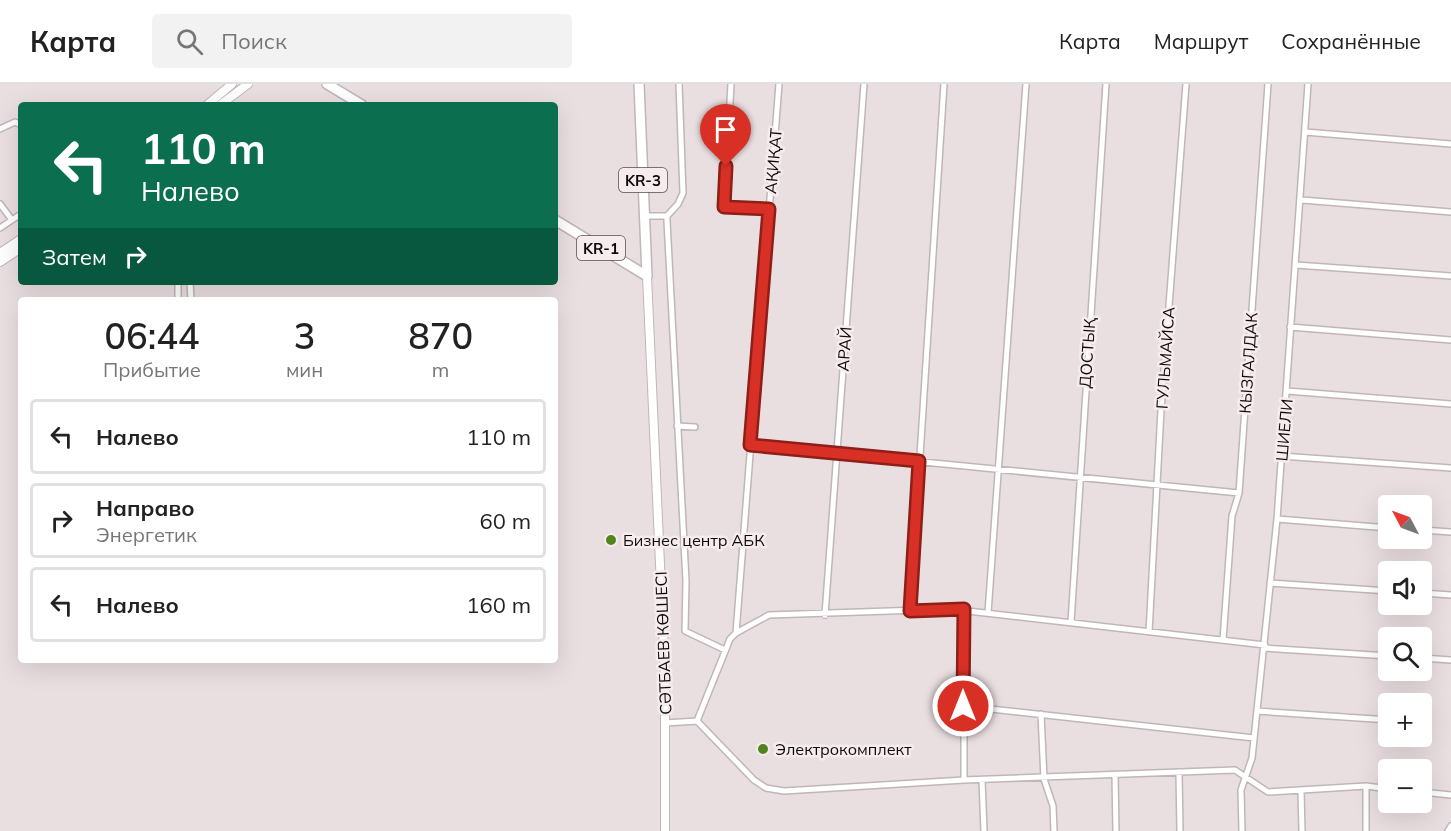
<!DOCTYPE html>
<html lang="ru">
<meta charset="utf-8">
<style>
:root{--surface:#fff;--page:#f2f2f2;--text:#222;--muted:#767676;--line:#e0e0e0}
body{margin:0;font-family:Mulish,sans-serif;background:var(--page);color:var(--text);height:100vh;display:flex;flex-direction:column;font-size:22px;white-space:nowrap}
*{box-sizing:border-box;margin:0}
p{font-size:20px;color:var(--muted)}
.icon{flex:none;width:33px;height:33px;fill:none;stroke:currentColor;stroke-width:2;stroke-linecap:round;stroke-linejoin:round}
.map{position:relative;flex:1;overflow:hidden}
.drawer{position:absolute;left:18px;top:213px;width:540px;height:366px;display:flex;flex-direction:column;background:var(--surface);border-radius:6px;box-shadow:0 6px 24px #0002}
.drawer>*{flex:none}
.top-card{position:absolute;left:18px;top:18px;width:540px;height:183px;border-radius:6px;box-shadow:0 6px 24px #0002;background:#0b6e4f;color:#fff;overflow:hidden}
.needle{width:39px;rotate:311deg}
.fabs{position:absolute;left:1378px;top:411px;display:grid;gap:12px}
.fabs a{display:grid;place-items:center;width:54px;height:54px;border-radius:6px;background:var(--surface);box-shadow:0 6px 24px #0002;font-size:30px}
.pin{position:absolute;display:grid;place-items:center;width:51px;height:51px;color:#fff;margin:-62px -26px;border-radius:50% 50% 50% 0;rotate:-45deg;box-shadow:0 0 6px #0007}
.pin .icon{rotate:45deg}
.me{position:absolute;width:66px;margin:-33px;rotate:0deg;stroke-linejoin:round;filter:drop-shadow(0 0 4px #0008)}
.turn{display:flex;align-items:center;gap:21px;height:126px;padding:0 24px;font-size:27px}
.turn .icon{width:78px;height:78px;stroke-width:2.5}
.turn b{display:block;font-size:42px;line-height:51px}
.then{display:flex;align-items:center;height:57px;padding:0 24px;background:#0003;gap:12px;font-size:22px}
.eta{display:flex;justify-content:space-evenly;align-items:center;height:102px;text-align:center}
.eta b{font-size:36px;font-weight:600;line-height:42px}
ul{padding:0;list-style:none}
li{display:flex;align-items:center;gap:18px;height:75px;margin:0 12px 9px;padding:0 12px;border:3px solid var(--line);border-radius:6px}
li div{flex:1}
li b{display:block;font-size:22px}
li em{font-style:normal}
header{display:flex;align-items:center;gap:36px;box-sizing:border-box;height:84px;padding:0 30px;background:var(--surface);border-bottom:2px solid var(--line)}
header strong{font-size:28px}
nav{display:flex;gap:33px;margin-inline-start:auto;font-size:21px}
.search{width:420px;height:54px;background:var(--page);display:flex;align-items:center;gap:15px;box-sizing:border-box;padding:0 21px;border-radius:6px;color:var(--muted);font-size:22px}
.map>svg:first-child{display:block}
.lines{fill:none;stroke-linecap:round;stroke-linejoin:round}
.minor-casing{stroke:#c0b6b7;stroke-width:8}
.secondary-casing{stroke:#c0b6b7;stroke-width:10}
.primary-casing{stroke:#c0b6b7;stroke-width:12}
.minor{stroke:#fff;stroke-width:5}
.secondary{stroke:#fff;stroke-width:8}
.primary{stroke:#fff;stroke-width:9}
.route-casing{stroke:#8d1f18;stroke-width:15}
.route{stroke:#d93025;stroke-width:10}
.poi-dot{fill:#50851c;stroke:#f7eced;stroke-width:2}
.labels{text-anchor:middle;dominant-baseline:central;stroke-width:5;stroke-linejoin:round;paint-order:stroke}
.shield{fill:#f7eced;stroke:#544e4f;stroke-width:1.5}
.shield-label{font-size:15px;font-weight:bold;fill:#0e0a0b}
.street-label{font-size:16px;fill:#0e0a0b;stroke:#f7eced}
.poi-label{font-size:16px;fill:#0e0a0b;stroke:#f7eced;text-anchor:start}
</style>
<header>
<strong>Карта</strong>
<div class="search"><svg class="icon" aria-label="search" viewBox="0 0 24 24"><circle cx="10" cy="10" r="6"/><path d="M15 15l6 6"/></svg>Поиск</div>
<nav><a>Карта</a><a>Маршрут</a><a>Сохранённые</a></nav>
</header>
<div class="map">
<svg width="1451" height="747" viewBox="0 0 1451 747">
<rect width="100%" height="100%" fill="#eadfe0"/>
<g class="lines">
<defs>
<path id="minor" d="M679,0l4,109 -5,11 -11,12v5l19,360 -1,50 40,19
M731,0l-7,123 45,2
M0,45l15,-7 6,3
M1305,48l146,12
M1302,116l149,12
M0,120l12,16
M645,132h22
M0,144l21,-14
M1296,181l155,11
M190,198l1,18
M178,216v-18
M1290,243l161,13
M1287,307l164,13
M677,342l18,1
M750,361l489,48
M1281,372l170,12
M1277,435l112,9
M1422,446l29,2
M1270,499l119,8
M1422,509l29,2
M964,525v171
M910,527l34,-527
M988,529l38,-529
M825,531l39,-531
M1071,538l35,-538
M1149,548l12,-222 25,-326
M736,549l43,-549
M1223,556l9,-124 7,-23 29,-409
M1264,564l125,8
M1422,574l29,2
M963,622l291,32
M1257,627l132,9
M1041,630l3,65 9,27 1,25
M697,637l57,59 12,8 18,3 180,-11 271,-10 33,22 98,-6 23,3
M697,637l33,-82 6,-6 33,-18 181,-6 315,36
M665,639l32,-2
M1179,688l1,59
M1115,691l1,56
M982,696l2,51
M1301,707l1,40
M1422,708l29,3
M1242,747l-1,-41 11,-32 25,-239 31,-435
M1366,747v-45
M1448,747l3,-5"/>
<path id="secondary" d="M207,21l25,-21
M220,21l28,-21
M0,169l21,-14
M0,178l21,-14
M647,192l18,399v156"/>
<path id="primary" d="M327,0l35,21
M639,0l8,192
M555,136l92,56"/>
</defs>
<!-- minor casing -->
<use href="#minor" class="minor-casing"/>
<!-- secondary casing -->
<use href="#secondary" class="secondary-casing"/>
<!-- primary casing -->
<use href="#primary" class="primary-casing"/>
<!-- minor -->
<use href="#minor" class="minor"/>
<!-- secondary -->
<use href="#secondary" class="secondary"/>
<!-- primary -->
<use href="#primary" class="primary"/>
</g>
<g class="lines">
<defs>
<path id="route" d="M726,82l-2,41 45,2 -19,236 169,16 -9,150 54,-2 -1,97"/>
</defs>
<!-- route casing -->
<use href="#route" class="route-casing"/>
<!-- route -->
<use href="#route" class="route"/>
</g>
<!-- markers -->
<g class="poi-dot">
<circle cx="611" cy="456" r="6"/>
<circle cx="763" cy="665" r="6"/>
</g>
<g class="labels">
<!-- shield labels -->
<g class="shield">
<rect x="619" y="84" width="48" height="24" rx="4.5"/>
<rect x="577" y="152" width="48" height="24" rx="4.5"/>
</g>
<g class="shield-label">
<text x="643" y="96">KR-3</text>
<text x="601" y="164">KR-1</text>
</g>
<!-- street labels -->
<g class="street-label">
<text transform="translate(773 77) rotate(-85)">АҚИҚАТ</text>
<text transform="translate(844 265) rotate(-86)">АРАЙ</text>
<text transform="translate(1087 269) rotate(-86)">ДОСТЫҚ</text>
<text transform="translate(1165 274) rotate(-86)">ГУЛЬМАЙСА</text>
<text transform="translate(1248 279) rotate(-86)">КЫЗГАЛДАК</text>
<text transform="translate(1284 346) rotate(-85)">ШИЕЛИ</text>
<text transform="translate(663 559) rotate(-92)">СӘТБАЕВ КӨШЕСІ</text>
</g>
<!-- poi labels -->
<g class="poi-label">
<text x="623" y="456">Бизнес центр АБК</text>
<text x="775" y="665">Электрокомплект</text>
</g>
</g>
</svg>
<div class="fabs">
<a><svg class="needle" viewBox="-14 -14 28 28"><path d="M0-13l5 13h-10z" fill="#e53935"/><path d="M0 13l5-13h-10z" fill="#767676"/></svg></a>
<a><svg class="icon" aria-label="sound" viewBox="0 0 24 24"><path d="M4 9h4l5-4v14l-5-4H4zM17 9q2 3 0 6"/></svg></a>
<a><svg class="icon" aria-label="search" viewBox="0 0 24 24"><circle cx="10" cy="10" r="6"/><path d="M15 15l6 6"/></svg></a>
<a>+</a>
<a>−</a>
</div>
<div class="pin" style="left:726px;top:82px;background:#d93025"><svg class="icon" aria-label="arrive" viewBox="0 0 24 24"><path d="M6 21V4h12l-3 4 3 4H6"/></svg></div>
<svg class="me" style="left:963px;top:622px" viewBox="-20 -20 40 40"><circle r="17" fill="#d93025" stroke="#fff" stroke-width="3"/><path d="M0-11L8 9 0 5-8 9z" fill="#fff"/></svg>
<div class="top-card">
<div class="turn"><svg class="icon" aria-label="left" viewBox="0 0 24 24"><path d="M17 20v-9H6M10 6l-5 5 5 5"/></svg><div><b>110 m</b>Налево</div></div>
<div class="then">Затем<svg class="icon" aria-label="right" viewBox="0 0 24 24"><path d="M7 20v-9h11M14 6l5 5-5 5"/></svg></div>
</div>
<section class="drawer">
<div class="eta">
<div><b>06:44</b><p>Прибытие</p></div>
<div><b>3</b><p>мин</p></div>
<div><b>870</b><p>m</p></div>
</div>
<ul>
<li><svg class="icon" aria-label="left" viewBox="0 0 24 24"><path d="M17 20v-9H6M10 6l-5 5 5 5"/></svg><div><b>Налево</b></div><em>110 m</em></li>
<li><svg class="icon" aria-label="right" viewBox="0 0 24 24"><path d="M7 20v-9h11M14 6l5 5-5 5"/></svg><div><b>Направо</b><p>Энергетик</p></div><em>60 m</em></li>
<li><svg class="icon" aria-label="left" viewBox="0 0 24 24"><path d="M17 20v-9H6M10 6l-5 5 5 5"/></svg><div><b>Налево</b></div><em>160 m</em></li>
</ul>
</section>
</div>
